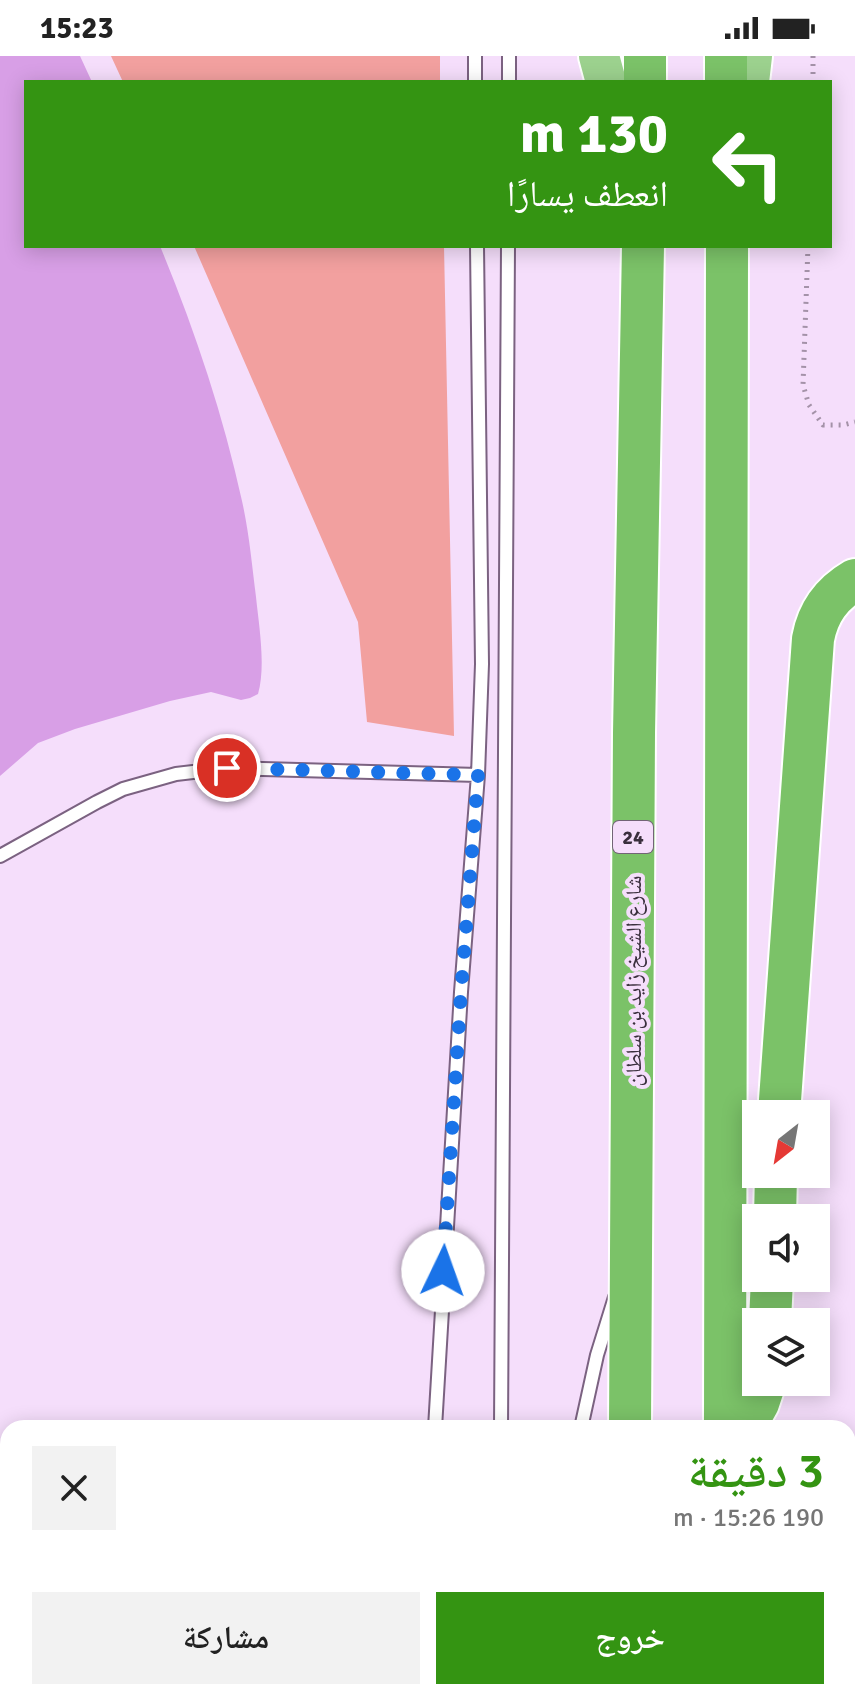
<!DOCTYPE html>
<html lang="ar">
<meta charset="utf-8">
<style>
:root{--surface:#fff;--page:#f2f2f2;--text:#222;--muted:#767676;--accent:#349412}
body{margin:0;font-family:Signika,"Noto Naskh Arabic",sans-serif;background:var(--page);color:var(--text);direction:rtl;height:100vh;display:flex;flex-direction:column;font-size:30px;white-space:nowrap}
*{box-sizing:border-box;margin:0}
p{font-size:26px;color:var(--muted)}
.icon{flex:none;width:44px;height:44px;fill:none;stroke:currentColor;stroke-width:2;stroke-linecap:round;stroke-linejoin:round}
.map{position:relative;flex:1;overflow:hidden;direction:ltr}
.sheet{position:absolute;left:0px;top:1364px;width:856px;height:280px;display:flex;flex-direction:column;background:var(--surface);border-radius:24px 24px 0 0;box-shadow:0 4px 20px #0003;direction:rtl}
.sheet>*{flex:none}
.guide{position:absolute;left:24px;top:24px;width:808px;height:168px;border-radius:0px;box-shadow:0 4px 20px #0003;direction:rtl;background:#349412;color:#fff;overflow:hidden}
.needle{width:52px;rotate:211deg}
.buttons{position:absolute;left:742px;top:1044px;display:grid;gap:16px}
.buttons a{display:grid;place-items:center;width:88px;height:88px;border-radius:0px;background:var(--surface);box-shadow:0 4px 20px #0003;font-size:40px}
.pin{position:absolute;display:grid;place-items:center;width:68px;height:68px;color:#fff;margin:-34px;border:4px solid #fff;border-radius:50%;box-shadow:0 2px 8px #0007}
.me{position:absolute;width:88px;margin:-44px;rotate:3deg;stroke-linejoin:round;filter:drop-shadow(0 0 6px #0008)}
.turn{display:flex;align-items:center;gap:28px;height:168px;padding:0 32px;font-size:36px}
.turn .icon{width:104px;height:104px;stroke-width:2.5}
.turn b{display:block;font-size:56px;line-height:68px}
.round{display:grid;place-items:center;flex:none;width:84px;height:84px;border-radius:0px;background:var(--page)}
.headline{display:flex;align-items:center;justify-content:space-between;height:136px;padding:0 32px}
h1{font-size:48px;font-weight:600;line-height:60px;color:var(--accent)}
.action{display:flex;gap:16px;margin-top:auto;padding:16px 32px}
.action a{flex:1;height:92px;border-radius:0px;background:var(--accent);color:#fff;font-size:32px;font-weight:600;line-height:92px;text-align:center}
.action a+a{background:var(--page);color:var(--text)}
.status{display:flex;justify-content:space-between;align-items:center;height:56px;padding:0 40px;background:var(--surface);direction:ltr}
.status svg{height:22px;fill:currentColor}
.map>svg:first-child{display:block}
.green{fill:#f2a09f}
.water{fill:#d89fe6}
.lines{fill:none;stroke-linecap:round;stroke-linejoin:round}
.service-casing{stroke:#7b6281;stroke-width:16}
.primary-casing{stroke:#fff;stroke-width:44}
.trunk-casing{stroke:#fff;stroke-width:46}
.path{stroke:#a492a8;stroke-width:5;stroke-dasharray:2 6;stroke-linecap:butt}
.service{stroke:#fff;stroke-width:12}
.primary{stroke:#9cd18e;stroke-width:40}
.trunk{stroke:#7bc268;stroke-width:42}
.route{stroke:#1a73e8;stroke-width:14;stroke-dasharray:0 25.2}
.labels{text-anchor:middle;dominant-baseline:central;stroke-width:8;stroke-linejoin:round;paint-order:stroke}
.shield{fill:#f5defb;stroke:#726476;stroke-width:2}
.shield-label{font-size:20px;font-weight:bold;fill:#3a2f3d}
.street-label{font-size:22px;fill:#3a2f3d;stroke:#f5defb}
</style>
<div class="status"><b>15:23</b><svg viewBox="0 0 49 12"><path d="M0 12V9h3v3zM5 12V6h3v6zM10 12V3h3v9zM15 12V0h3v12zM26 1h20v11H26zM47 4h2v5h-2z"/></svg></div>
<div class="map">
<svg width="855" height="1644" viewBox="0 0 855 1644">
<rect width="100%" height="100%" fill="#f5defb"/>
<!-- green -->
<path class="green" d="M111,0h329v26h-317z
M194,190h250l10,490 -87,-14 -9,-100z"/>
<!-- water -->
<path class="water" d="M0,0h80l12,26h-66v164h134c34,82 63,168 82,255 7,31 10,64 14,96 3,29 10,69 2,97l-8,4 -9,2 -30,-8 -41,9 -95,28 -37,14 -38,33z"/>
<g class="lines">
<defs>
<path id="service" d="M475,0v26
M509,26v-26
M0,800l97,-54 26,-13 53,-15 51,-6 251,7
M435,1372l26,-436 17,-217 4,-111 -5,-418
M501,1372l7,-1182
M581,1372l16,-73 18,-58
M0,1590l8,-4
M501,1636v8
M429,1644l1,-8
M551,1644v-8"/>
<path id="primary" d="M599,0l7,26
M749,26l3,-26"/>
<path id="trunk" d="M726,0v26
M645,26v-26
M779,1058l34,-475c5,-27 18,-45 42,-59
M775,1162l1,-44
M770,1266l2,-44
M630,1372l4,-695 9,-487
M725,1372l2,-1182
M744,1372l14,-25 7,-21
M628,1644v-8
M725,1644v-8"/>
</defs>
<!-- service casing -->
<use href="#service" class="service-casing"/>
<!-- primary casing -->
<use href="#primary" class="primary-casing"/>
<!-- trunk casing -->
<use href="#trunk" class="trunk-casing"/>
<!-- path -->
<path class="path" d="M813,26v-26
M808,190l-5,139 6,20 14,20h20l12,-3"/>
<!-- service -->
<use href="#service" class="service"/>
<!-- primary -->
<use href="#primary" class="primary"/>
<!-- trunk -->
<use href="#trunk" class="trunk"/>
</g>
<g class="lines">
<!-- route -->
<path class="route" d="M227,712l251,7 -17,217 -18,279"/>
</g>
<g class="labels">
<!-- shield labels -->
<rect class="shield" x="613" y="765" width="40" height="32" rx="6"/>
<g class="shield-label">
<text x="633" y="781">24</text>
</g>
<!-- street labels -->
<g class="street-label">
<text transform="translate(633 925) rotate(-90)">شارع الشيخ زايد بن سلطان</text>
</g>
</g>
</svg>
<div class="buttons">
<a><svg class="needle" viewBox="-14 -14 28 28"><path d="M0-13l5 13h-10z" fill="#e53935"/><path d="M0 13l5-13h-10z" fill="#767676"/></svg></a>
<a><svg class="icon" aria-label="sound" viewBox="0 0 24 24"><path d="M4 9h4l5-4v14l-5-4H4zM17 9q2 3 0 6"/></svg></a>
<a><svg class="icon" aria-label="layers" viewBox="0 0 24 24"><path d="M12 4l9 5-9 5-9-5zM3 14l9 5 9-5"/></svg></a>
</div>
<div class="pin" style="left:227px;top:712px;background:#d93025"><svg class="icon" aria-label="arrive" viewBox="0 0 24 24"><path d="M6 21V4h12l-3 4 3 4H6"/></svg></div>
<svg class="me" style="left:443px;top:1215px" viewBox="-20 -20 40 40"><circle r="19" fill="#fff"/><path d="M0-13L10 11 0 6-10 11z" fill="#1a73e8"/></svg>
<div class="guide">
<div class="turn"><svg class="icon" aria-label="left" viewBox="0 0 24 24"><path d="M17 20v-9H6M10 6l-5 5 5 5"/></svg><div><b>130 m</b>انعطف يسارًا</div></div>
</div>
<section class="sheet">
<div class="headline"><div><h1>3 دقيقة</h1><p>190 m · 15:26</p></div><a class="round"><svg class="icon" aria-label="close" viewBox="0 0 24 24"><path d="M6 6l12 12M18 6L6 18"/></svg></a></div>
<div class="action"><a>خروج</a><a>مشاركة</a></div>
</section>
</div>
